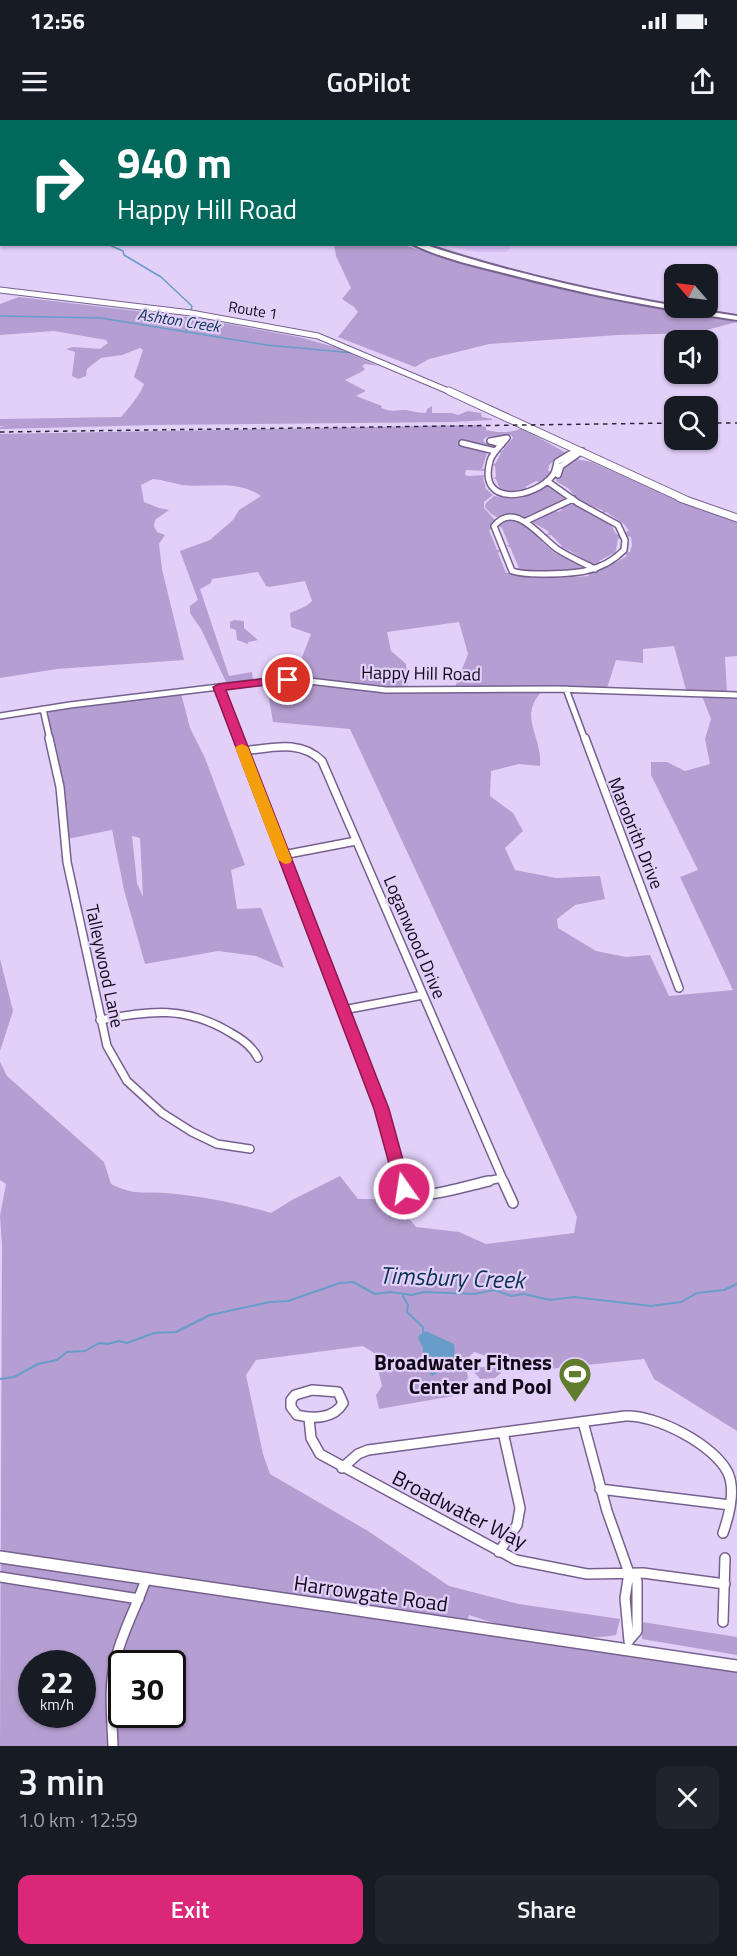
<!DOCTYPE html>
<meta charset="utf-8">
<style>
:root{--surface:#171b24;--page:#20242c;--text:#f1f3f6;--muted:#9ea1a6;--accent:#db2777}
body{margin:0;font-family:"Titillium Web",sans-serif;background:var(--page);color:var(--text);height:100vh;display:flex;flex-direction:column;font-size:22px;white-space:nowrap}
*{box-sizing:border-box;margin:0}
p{font-size:20px;color:var(--muted)}
.icon{flex:none;width:33px;height:33px;fill:none;stroke:currentColor;stroke-width:2;stroke-linecap:round;stroke-linejoin:round}
.map{position:relative;height:1626px;overflow:hidden}
.drawer{display:flex;flex-direction:column;background:var(--surface);flex:1}
.drawer>*{flex:none}
.hud{position:absolute;left:0px;top:0px;width:738px;height:126px;box-shadow:0 2px 4px #0004;background:#00695c;color:#fff;overflow:hidden}
.needle{width:39px;rotate:298deg}
.fabs{position:absolute;left:664px;top:144px;display:grid;gap:12px}
.fabs a{display:grid;place-items:center;width:54px;height:54px;border-radius:12px;background:var(--surface);box-shadow:0 2px 4px #0004;font-size:30px}
.speed{position:absolute;left:18px;top:1530px;display:flex;gap:12px;font-size:30px;font-weight:700;text-align:center}
.speed>*{display:grid;place-content:center;width:78px;height:78px;border-radius:50%;background:var(--surface);box-shadow:0 2px 4px #0004;line-height:1}
.speed small{font-size:15px;font-weight:400}
.speed .limit{border:3px solid #111;border-radius:9px;background:#fff;color:#111}
.pin{position:absolute;display:grid;place-items:center;width:51px;height:51px;color:#fff;margin:-26px;border:3px solid #fff;border-radius:50%;box-shadow:0 2px 6px #0007}
.me{position:absolute;width:66px;margin:-33px;rotate:347deg;stroke-linejoin:round;filter:drop-shadow(0 0 4px #0008)}
.turn{display:flex;align-items:center;gap:21px;height:126px;padding:0 18px;font-size:27px}
.turn .icon{width:78px;height:78px;stroke-width:2.5}
.turn b{display:block;font-size:42px;line-height:51px}
.round{display:grid;place-items:center;flex:none;width:63px;height:63px;border-radius:12px;background:var(--page)}
.overview{display:flex;align-items:center;justify-content:space-between;height:102px;padding:0 18px}
h1{font-size:36px;font-weight:600;line-height:45px}
.action{display:flex;gap:12px;margin-top:auto;padding:12px 18px}
.action a{flex:1;height:69px;border-radius:12px;background:var(--accent);color:#fff;font-size:24px;font-weight:600;line-height:69px;text-align:center}
.action a+a{background:var(--page);color:var(--text)}
.status{display:flex;justify-content:space-between;align-items:center;height:42px;padding:0 30px;background:var(--surface);direction:ltr}
.status svg{height:16px;fill:currentColor}
header{display:flex;justify-content:space-between;align-items:center;height:78px;padding:0 18px;background:var(--surface);font-size:27px;font-weight:600}
.map>svg:first-child{display:block}
.built{fill:#dac0fa}
.green{fill:#b59ed1;fill-rule:evenodd}
.water{fill:#689dc9}
.lines{fill:none;stroke-linecap:round;stroke-linejoin:round}
.stream-far1{stroke:#689dc9;stroke-width:1.5}
.stream{stroke:#689dc9;stroke-width:2}
.minor-far2-casing{stroke:#76618e;stroke-width:8}
.minor-far1-casing{stroke:#76618e;stroke-width:10}
.minor-casing{stroke:#76618e;stroke-width:12}
.major-far2-casing{stroke:#76618e;stroke-width:7}
.major-far1-casing{stroke:#76618e;stroke-width:9}
.major-casing{stroke:#76618e;stroke-width:14}
.highway-casing{stroke:#76618e;stroke-width:4}
.minor-far2{stroke:#fff;stroke-width:5}
.minor-far1{stroke:#fff;stroke-width:7}
.minor{stroke:#fff;stroke-width:9}
.major-far2{stroke:#fff;stroke-width:5}
.major-far1{stroke:#fff;stroke-width:7}
.major{stroke:#fff;stroke-width:11}
.highway{fill:#fff;fill-rule:evenodd}
.rail{stroke:#2e2439;stroke-width:1.5;stroke-dasharray:4.5 4.5;stroke-linecap:butt}
.route{fill:#db2777;stroke:#8e194d;stroke-width:1.5}
.slow{fill:#f59e0b}
.labels{text-anchor:middle;dominant-baseline:central;stroke-width:4.5;stroke-linejoin:round;paint-order:stroke}
.far-street-label{font-size:15px;fill:#100819;stroke:#e2d0f9}
.far-water-label{font-size:16px;font-style:italic;fill:#093351;stroke:#e2d0f9}
.street-label{font-size:18px;fill:#100819;stroke:#e2d0f9}
.near-poi-label{font-size:21px;font-weight:bold;fill:#100819;stroke:#e2d0f9;text-anchor:end}
.near-street-label{font-size:21px;fill:#100819;stroke:#e2d0f9}
.near-water-label{font-size:24px;font-style:italic;fill:#093351;stroke:#e2d0f9}
</style>
<div class="status"><b>12:56</b><svg viewBox="0 0 49 12"><path d="M0 12V9h3v3zM5 12V6h3v6zM10 12V3h3v9zM15 12V0h3v12zM26 1h20v11H26zM47 4h2v5h-2z"/></svg></div>
<header><svg class="icon" aria-label="menu" viewBox="0 0 24 24"><path d="M4 6h16M4 12h16M4 18h16"/></svg>GoPilot<svg class="icon" aria-label="share" viewBox="0 0 24 24"><path d="M12 15V3M7 8l5-5 5 5M5 13v7h14v-7"/></svg></header>
<div class="map">
<svg width="737" height="1626" viewBox="0 0 737 1626">
<rect width="100%" height="100%" fill="#e2d0f9"/>
<!-- built -->
<path class="built" d="M447,125l65,-1v1l-5,7h-31z"/>
<!-- green -->
<path class="green" d="M334,125h70l67,21 93,24 173,32 -42,11 -77,2 -129,9 -60,15 -14,8 -77,-30 20,-25 -4,-5 -12,-8 9,-11 -15,-32z
M19,177l177,21 103,19 39,11 40,18 -13,-2 -3,2 3,3 -2,2 -18,9 21,11 -10,5 26,10 -1,2c15,6 18,0 30,3 6,1 9,2 15,2l1,-4 5,-3v7h20l6,2 10,-4 13,2 1,4 10,2v1l-40,2 -297,3 -155,4v-2l5,-1h-5v-7l121,-2c8,-9 19,-22 23,-33l-10,-7 9,-27 -3,-2 -18,7 -21,3 -14,11 -1,7 -8,3 -6,-3 3,-24 -9,-3 7,-2 27,2 8,-6 -2,-3 -52,-9 -54,4v-31z
M478,305l8,2v3c11,3 26,3 36,-2l44,25 -17,12 -1,6 5,1 -13,10 -4,-1 -11,6 3,2 -13,3 -16,-1 1,-2 -4,-10 -4,-1 4,-1 -1,-11 -4,-1 4,-1 6,-11 -3,-2h4l11,-13 -2,-3 -25,2 -3,3 2,3 13,2 -4,4 -33,-8 -2,2v2l33,6 -5,2 -5,16h3l1,2 -20,-1 -1,4 2,2 19,-1 -3,2 3,12 7,6 -9,7v6l11,12 -3,9 -3,1 8,20h4l-3,3 8,20h5l3,3 32,2 6,-2 1,2 36,-2 -1,-2 18,-8 2,1 19,-11 -3,-3 6,-1 2,-7 -1,-8 -4,-1 -2,-4 4,-1 -5,-7 -18,-12 -3,1 -1,-3 -22,-8 -11,-13 -13,-8 6,-13 14,-9 16,3 87,39 58,20v135l-12,1 2,35 -41,-2 -12,-44 -31,3v14l-27,-3 -9,28 -152,-1 13,-33 -9,-32 -72,10 4,19 15,13 2,25 -114,-11 17,-44 -20,-7 -1,-14 16,-7 6,-5 -7,-20 -36,6 -3,-1 -8,-14 -46,7 -1,4 -11,6 29,87 23,-4 1,8 -26,4 -26,-55 -11,-16v-7l8,-6 -18,-49 30,-11 23,-20 6,-10 22,-14c-24,-17 -53,-8 -79,-11 -10,-2 -19,-5 -29,-6l-12,6 3,17 15,6 10,2 -14,10 -1,6 3,6 8,3 -6,9 3,25 22,91 -127,9 -57,9v-244z
M547,364l20,16 -38,15 2,2 -7,1 -2,-3h-10l-14,3 -8,-5 -5,-6 1,-4 8,-7 17,3 12,-1v-2z
M572,383l23,13 2,-1 1,3 13,7 5,9h4l2,4 -4,1 -3,16 -3,-1 -13,7 2,3 -7,2 -3,-1 1,-2 -28,-15h-5l3,-2 -11,-11h-5l3,-2 -1,-2 -16,-9 23,-11 3,1 4,-2 -1,-2z
M517,400l11,6 -1,1 14,13h3l-2,2 13,11 32,16 -32,2v2l-5,-2 -34,-1 3,-2 -9,-21 -4,-1 3,-1 -7,-17 -5,-3 7,-4z
M234,500l10,1v7l14,12 -10,2v2l-11,-4 -1,-10 -6,-2v-6z
M277,560l77,8 190,1c-28,28 -1,46 -4,77l-21,-2 -28,7 -1,25 23,17 10,18 -18,17 10,22 41,8 44,-2 5,23 -30,6 -18,14 1,9 38,23 30,6 24,-2 19,41 64,-6 -53,-113 18,-7 -47,-95v-13h16l18,9 25,-7 -5,-25 6,-20 -9,-23 35,-1v736l-83,-52 -10,-20 -124,13 -15,-10 -31,-10 -9,9 3,17 -15,18 -74,13 -3,-14 6,-9 -8,-33 -11,-7 -107,14 -10,15 17,79 7,20 98,57 81,55 70,18 101,15 -4,16c-40,8 -108,-6 -147,-20l-3,11 271,40v80h-737l2,-501 -2,-29 6,-32 -6,-4v-118l7,14 97,86 7,22c25,12 29,7 54,9 36,3 72,10 106,20l21,-13 48,-24 18,23h35l23,28 43,5 27,12 88,-11 3,-16 -227,-488 -77,-7 -7,-41zM32,1544h50v50h-50zM122,1544h50v50h-50z
M181,573l9,35 15,30 40,107 -14,5 6,39 24,-1 23,60 -28,-12 -38,-5 -73,13 -21,-74 -12,-60 -45,9 -2,-47 -17,-75 1,-9zM132,716l8,2 3,59 -6,-14z
M0,839l13,52 -13,40z
M473,1239l7,8 20,1 1,5 -6,5 -15,1 -11,-13z
M642,1502l95,15v18l-95,-16z"/>
<!-- water -->
<path class="water" d="M426,1211l28,13 1,17 -23,15 -3,-5 -7,-2 1,-21 -5,-10 1,-3z"/>
<g class="lines">
<!-- stream-far1 -->
<path class="stream-far1" d="M107,124l16,7 1,4 37,22 31,29 -1,5
M0,196l101,2 166,27 86,8
M186,213l5,-19"/>
<!-- stream -->
<path class="stream" d="M403,1176l5,9 -1,7 16,15v5
M0,1259l14,-2 24,-13 19,-4 10,-8 18,-1 14,-8 9,1 11,-3 8,2 27,-10 22,-1 34,-17 60,-13 18,-1 52,-18 13,-1 22,12 15,-2 22,3 12,-3 50,2 21,-4 16,6 13,-2 26,6 24,-3 77,9 30,-4 16,-9 27,-3 13,-6"/>
<defs>
<path id="minor-far2" d="M462,323l33,8
M502,324l-12,-3 17,-3c-5,6 -15,15 -17,23 -13,47 45,38 63,14 2,-3 3,-8 4,-13l13,-8 12,-3
M558,355l3,-9 17,-12
M547,361l31,22 40,22 7,15 -1,10c-23,24 -53,24 -84,24 -10,0 -19,0 -28,-3l-18,-45c21,-26 46,11 63,23 12,8 25,13 38,20
M526,401l47,-22
M219,567l20,53
M566,569l19,51
M43,589l7,31
M0,596l70,-11 207,-25 32,1 77,9 170,-1 181,6"/>
<path id="minor-far1" d="M49,618l11,49 7,75 40,184 20,35 35,32 30,19 25,12 33,5
M239,618l142,371 21,73
M585,618l94,250
M243,631c28,-3 57,-12 79,10l182,421
M283,735l73,-14
M343,890l80,-15
M100,900c51,-9 85,-15 131,13 11,6 22,14 27,25
M482,1062l20,-4"/>
<path id="minor" d="M402,1061l3,11c18,9 64,-7 84,-11
M503,1061l10,22
M312,1270l26,2 5,11c-9,16 -30,16 -46,12l-6,-8v-7l4,-5z
M309,1298l2,20 9,16 196,106 71,14 56,-1 82,11
M583,1302l24,89 22,62 8,8v50l-7,8
M342,1348l16,-14 10,-4 257,-34c30,-2 90,29 103,57 8,18 1,43 -5,60
M600,1369l130,16
M499,1432l18,-27 3,-17 -17,-76
M629,1453l-4,25 4,43
M0,1457l139,22
M723,1502l2,-64
M113,1626c-1,-29 -5,-60 3,-88 7,-28 21,-52 30,-79"/>
<path id="major-far2" d="M580,0l3,2
M0,170l191,23 127,23 135,57"/>
<path id="major-far1" d="M449,271l237,109
M680,378l57,20"/>
<path id="major" d="M0,1437l737,109"/>
<path id="highway" d="M0,33h2v4h-2z
M412,124h11c103,34 208,56 314,72v4c-79,-12 -156,-26 -233,-47 -29,-7 -66,-16 -92,-29z"/>
</defs>
<!-- minor-far2 casing -->
<use href="#minor-far2" class="minor-far2-casing"/>
<!-- minor-far1 casing -->
<use href="#minor-far1" class="minor-far1-casing"/>
<!-- minor casing -->
<use href="#minor" class="minor-casing"/>
<!-- major-far2 casing -->
<use href="#major-far2" class="major-far2-casing"/>
<!-- major-far1 casing -->
<use href="#major-far1" class="major-far1-casing"/>
<!-- major casing -->
<use href="#major" class="major-casing"/>
<!-- highway casing -->
<use href="#highway" class="highway-casing"/>
<!-- minor-far2 -->
<use href="#minor-far2" class="minor-far2"/>
<!-- minor-far1 -->
<use href="#minor-far1" class="minor-far1"/>
<!-- minor -->
<use href="#minor" class="minor"/>
<!-- major-far2 -->
<use href="#major-far2" class="major-far2"/>
<!-- major-far1 -->
<use href="#major-far1" class="major-far1"/>
<!-- major -->
<use href="#major" class="major"/>
<!-- highway -->
<use href="#highway" class="highway"/>
<!-- rail -->
<path class="rail" d="M708,303h29
M0,312l675,-9"/>
</g>
<!-- route -->
<path class="route" d="M288,556l5,4 -1,2 -66,8 163,419 22,80 -2,4h-11l-2,-4 -22,-80 -161,-422 6,-3z"/>
<!-- slow -->
<path class="slow" d="M242,624l6,3 44,113 -2,3 -5,1 -7,-4 -43,-113z"/>
<!-- icons -->
<defs>
<symbol id="stadium-pin" viewBox="-11 -11 22 30"><path d="M0 17L-7.5 6A9.5 9.5 0 1 1 7.5 6Z" fill="#627c2f" stroke="#e2d0f9"/><path d="M0-5a6.5 5 0 1 0 0 10a6.5 5 0 1 0 0-10ZM-3.5-1.8h7v3.6h-7Z" fill="#fff"/></symbol>
</defs>
<g fill-rule="evenodd">
<use href="#stadium-pin" x="556" y="1235" width="38" height="52"/>
</g>
<g class="labels">
<!-- far-street labels -->
<g class="far-street-label">
<text transform="translate(253 190) rotate(9)">Route 1</text>
</g>
<!-- far-water labels -->
<g class="far-water-label">
<text transform="translate(179 200) rotate(9)">Ashton Creek</text>
</g>
<!-- street labels -->
<g class="street-label">
<text transform="translate(421 553) rotate(1)">Happy Hill Road</text>
<text transform="translate(636 713) rotate(68)">Marobrith Drive</text>
<text transform="translate(415 817) rotate(67)">Loganwood Drive</text>
<text transform="translate(105 846) rotate(78)">Talleywood Lane</text>
</g>
<!-- near-poi labels -->
<g class="near-poi-label">
<text x="552" y="1242">Broadwater Fitness<tspan x="552" dy="24">Center and Pool</tspan></text>
</g>
<!-- near-street labels -->
<g class="near-street-label">
<text transform="translate(460 1389) rotate(27)">Broadwater Way</text>
<text transform="translate(371 1473) rotate(8)">Harrowgate Road</text>
</g>
<!-- near-water labels -->
<g class="near-water-label">
<text transform="translate(452 1157) rotate(2)">Timsbury Creek</text>
</g>
</g>
</svg>
<div class="fabs">
<a><svg class="needle" viewBox="-14 -14 28 28"><path d="M0-13l5 13h-10z" fill="#e53935"/><path d="M0 13l5-13h-10z" fill="#9ea1a6"/></svg></a>
<a><svg class="icon" aria-label="sound" viewBox="0 0 24 24"><path d="M4 9h4l5-4v14l-5-4H4zM17 9q2 3 0 6"/></svg></a>
<a><svg class="icon" aria-label="search" viewBox="0 0 24 24"><circle cx="10" cy="10" r="6"/><path d="M15 15l6 6"/></svg></a>
</div>
<div class="speed"><div>22<small>km/h</small></div><div class="limit">30</div></div>
<div class="pin" style="left:288px;top:560px;background:#d93025"><svg class="icon" aria-label="arrive" viewBox="0 0 24 24"><path d="M6 21V4h12l-3 4 3 4H6"/></svg></div>
<svg class="me" style="left:404px;top:1069px" viewBox="-20 -20 40 40"><circle r="17" fill="#db2777" stroke="#fff" stroke-width="3"/><path d="M0-11L8 9 0 5-8 9z" fill="#fff"/></svg>
<div class="hud">
<div class="turn"><svg class="icon" aria-label="right" viewBox="0 0 24 24"><path d="M7 20v-9h11M14 6l5 5-5 5"/></svg><div><b>940 m</b>Happy Hill Road</div></div>
</div>
</div>
<section class="drawer">
<div class="overview"><div><h1>3 min</h1><p>1.0 km · 12:59</p></div><a class="round"><svg class="icon" aria-label="close" viewBox="0 0 24 24"><path d="M6 6l12 12M18 6L6 18"/></svg></a></div>
<div class="action"><a>Exit</a><a>Share</a></div>
</section>
